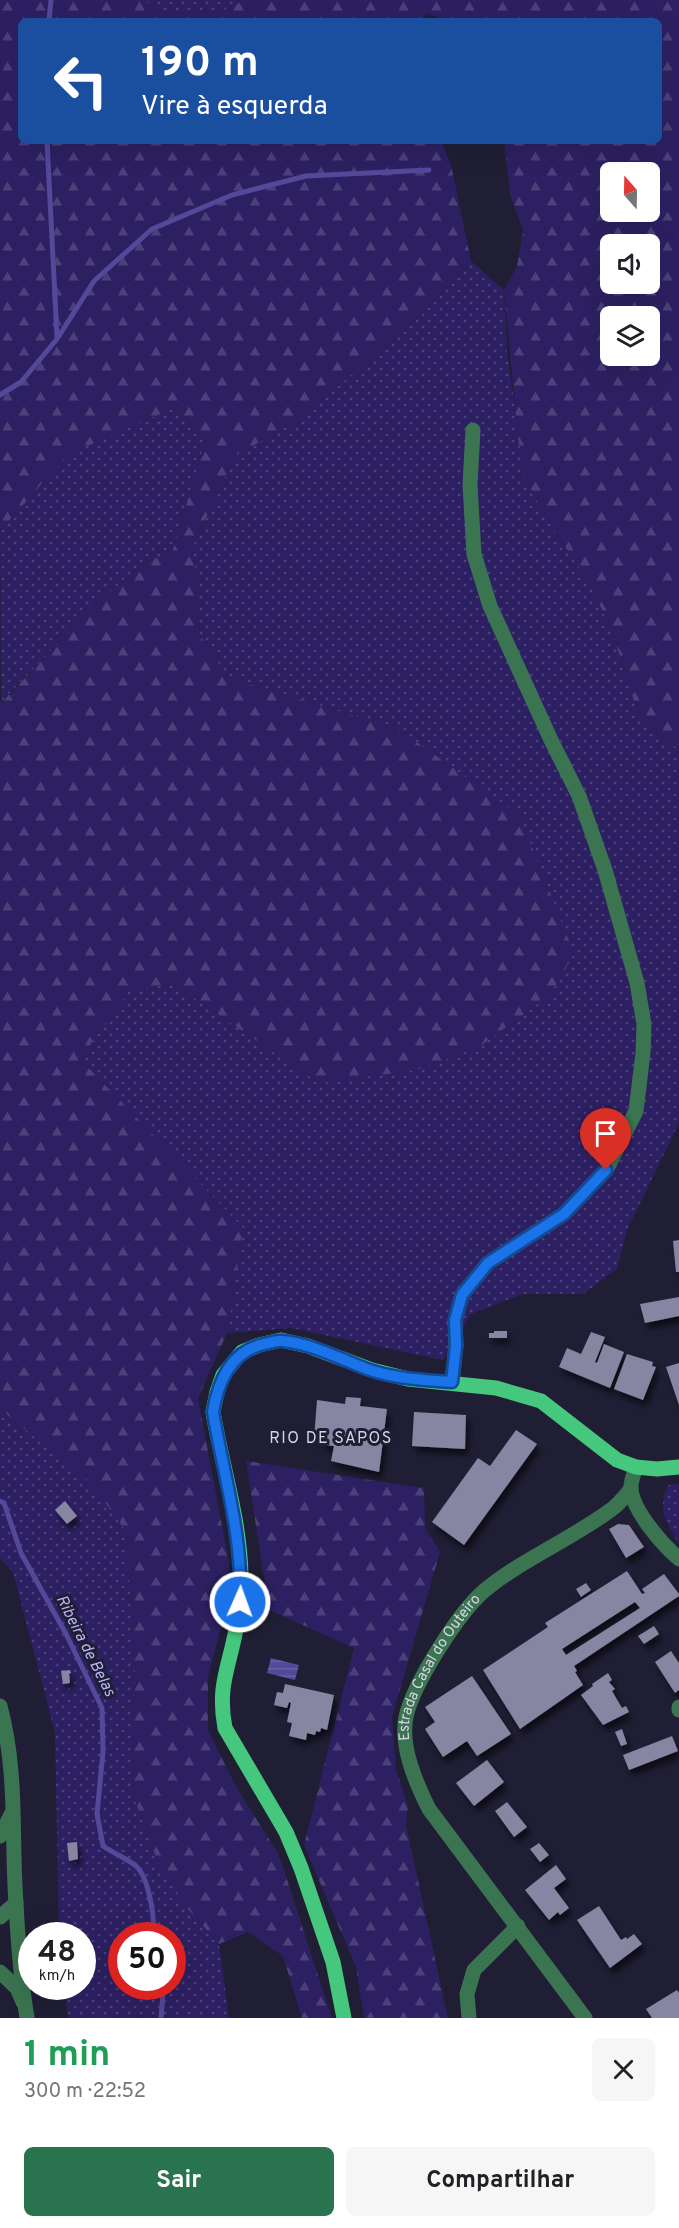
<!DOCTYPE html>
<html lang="pt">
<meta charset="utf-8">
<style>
:root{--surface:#fff;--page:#f6f6f6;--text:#202124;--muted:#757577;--accent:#29734e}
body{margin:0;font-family:Overpass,sans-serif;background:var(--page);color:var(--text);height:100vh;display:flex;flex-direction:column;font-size:22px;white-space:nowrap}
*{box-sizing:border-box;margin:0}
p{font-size:20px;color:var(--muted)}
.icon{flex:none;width:33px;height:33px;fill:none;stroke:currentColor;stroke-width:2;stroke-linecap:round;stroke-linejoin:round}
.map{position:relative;height:2018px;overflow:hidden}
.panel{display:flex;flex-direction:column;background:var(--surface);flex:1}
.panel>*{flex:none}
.banner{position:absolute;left:18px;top:18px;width:644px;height:126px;border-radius:9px;box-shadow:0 6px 24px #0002;background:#1a4fa0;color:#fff;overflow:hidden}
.needle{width:39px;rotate:340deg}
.buttons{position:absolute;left:600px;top:162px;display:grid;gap:12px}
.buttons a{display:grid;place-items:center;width:60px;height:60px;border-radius:9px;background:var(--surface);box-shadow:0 6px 24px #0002;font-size:30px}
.speed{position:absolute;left:18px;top:1922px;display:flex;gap:12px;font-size:30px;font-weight:700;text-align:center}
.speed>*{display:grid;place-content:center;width:78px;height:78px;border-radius:50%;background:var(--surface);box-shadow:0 6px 24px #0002;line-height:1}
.speed small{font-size:15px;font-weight:400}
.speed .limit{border:9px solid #d22;background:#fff;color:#111}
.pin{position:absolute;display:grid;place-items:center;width:51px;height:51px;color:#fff;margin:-62px -26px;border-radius:50% 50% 50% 0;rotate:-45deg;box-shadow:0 0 6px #0007}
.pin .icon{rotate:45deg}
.me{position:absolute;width:66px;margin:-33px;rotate:2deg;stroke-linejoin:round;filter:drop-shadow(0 0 4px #0008)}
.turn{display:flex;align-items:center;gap:21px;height:126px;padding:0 24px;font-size:27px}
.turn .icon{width:78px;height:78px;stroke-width:2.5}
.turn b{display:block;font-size:42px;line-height:51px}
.round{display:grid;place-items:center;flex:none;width:63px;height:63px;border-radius:9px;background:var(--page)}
.head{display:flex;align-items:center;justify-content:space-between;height:102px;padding:0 24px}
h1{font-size:36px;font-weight:700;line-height:45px;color:#1e9e55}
.button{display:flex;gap:12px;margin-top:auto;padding:12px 24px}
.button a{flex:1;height:69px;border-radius:9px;background:var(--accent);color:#fff;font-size:24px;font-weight:700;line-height:69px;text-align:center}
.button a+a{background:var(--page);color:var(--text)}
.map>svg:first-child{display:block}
.grass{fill:url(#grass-dots);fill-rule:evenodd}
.forest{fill:url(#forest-firs);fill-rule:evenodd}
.water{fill:url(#water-rules)}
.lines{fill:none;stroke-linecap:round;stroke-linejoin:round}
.stream{stroke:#544899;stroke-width:5}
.building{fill:#8786a2;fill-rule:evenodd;filter:url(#shadow)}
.minor{stroke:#3b7450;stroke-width:15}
.major{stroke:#45c87d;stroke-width:15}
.route-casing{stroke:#114b97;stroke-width:15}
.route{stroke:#1a73e8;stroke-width:10}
.labels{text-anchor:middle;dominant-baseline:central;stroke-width:6;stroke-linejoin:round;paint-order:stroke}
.street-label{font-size:15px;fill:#d5d5e4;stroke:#201e34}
.neighbourhood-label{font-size:16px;letter-spacing:1.5px;fill:#d5d5e4;stroke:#201e34}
.water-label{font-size:16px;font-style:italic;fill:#bab5f8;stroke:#201e34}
</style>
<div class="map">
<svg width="679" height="2018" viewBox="0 0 679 2018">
<defs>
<pattern id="grass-dots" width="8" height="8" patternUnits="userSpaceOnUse" patternTransform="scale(1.5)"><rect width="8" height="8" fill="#2d2062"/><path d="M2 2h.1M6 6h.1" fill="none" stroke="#4b4078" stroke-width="1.8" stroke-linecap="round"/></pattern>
<pattern id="forest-firs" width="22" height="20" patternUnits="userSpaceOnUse" patternTransform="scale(1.5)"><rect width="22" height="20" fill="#2d2062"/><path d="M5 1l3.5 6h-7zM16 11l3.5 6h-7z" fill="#4b4078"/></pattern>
<pattern id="water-rules" width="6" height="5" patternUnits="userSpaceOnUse" patternTransform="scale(1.5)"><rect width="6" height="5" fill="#544899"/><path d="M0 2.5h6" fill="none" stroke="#6c62a7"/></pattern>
<filter id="shadow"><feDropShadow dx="3.5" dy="6" stdDeviation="3" flood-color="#0009"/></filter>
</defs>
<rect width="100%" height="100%" fill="#201e34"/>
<!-- grass -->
<path class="grass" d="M143,0h102l-21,10 -59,4z
M471,261l33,29 3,61 18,129 29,50 31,46 26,52 30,95 38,26v374l-52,107 -10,39 -34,25h-60l-52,20 -28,46 -152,-32 -64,5 16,-105 -164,-169 50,-68 43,-8 147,100 81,-353 -173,-53 -27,-42 -7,-89 42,-90 66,-38 121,-104z
M174,408l32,30 -34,115 -28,9 -49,43 -94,97 -1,-171 67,-77z
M0,1409l89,72 37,50 9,138 -2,126 55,114 31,35 10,74h-161l-4,-32h18v-51h-23l-4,-202 -42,-161 -13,-14zM122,1935h50v51h-50z
M679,1484v61c-11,-20 -23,-37 -11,-60z"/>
<!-- forest -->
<path class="forest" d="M0,0h143l22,14 59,-4 21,-10h434v749l-38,-26 -30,-95 -26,-52 -31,-46 -29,-50 -7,-42 -14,-148 13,-24 6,-35 -13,-37 -6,-53h154v-120h-207l-26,-8v8h-404v120h420l10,24 20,96 -49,53 -121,104 -66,38 -42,90 7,89 27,42 173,53 120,86 54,138 -24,41 -71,52 -62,23 -98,13 -147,-100 -43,8 -49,68 163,169 -16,105 -29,65 31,166 -3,44 -18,69v53l26,53 45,72 53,163h-30l-19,-62 -35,-24 -29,12 -31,-35 -29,-44 -26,-70 2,-126 -9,-138 -37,-50 -89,-72v-709l2,2 93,-97 49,-43 28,-9 34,-115 -32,-30 -107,47 -67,76zM650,172v40h-40v-40zM650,244v40h-40v-40zM650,316v40h-40v-40z
M246,1461l178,27 1,40 15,24 -48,165 4,52 12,37 -2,19 42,193h-84l-8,-51 -52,-122 50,-197 -85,-38z"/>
<!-- water -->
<path class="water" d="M271,1658l28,7 -4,15 -28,-7z"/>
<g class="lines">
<!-- stream -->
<path class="stream" d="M49,21l2,-21
M47,141l10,196
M0,395l21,-13 36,-43 37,-58 58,-52 80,-34 74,-19 123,-6
M0,1501l4,2 17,50 45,81 36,74 1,44 -6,62 6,32c10,7 23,12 33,20 13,12 19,52 17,69
M160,1986l3,8 -2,24"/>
</g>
<!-- building -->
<path class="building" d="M679,1240v32h-3l-3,-31z
M679,1297v19l-34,7 -5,-19z
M494,1331h13v7h-18v-5h5z
M591,1332l14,5 -10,25 2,1 7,-19 20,8 -14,36 -51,-21 8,-19 14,6z
M627,1354l26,8 -1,4 4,1 -13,33 -29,-11z
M679,1363v42l-13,-38z
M346,1397l15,1 -1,8 27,3 -8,63 -48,-11 3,-15 -11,-1 1,-6h-10l3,-39 28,4z
M414,1412l52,3 -1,34 -53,-3z
M516,1430l21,14 -73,101 -32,-23 46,-64 12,8z
M65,1501l12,15 -10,8 -12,-14z
M618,1524l11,1 15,22 -18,11 -17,-29z
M627,1571l15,23 3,-1 -3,-4 22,-15 15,20v2l-105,70 3,5 -2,1 8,13 -63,44 -37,-59 65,-43 -3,-4zM635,1602l5,6 -74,47 -4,-6z
M586,1583l5,7 -10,7 -5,-8z
M654,1626l5,8 -15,10 -6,-8z
M671,1651l8,12v27l-4,3 -20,-31z
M70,1670l1,3 -2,1 1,9 -7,1 -2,-13z
M608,1673l4,7 -3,2 6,7 -3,2 10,17 4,-2 3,6 -26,13 -22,-30 12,-9 -1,-2z
M472,1676l39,58 -34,22 -10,-15 -24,16 -18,-28 10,-7 -10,-15z
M285,1684l49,11 -7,35 -6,-2 -1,4 -4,-1 -1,4 -8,-2 -1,7 -17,-4 3,-13 -5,-1 4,-19 -2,-1 -2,6 -13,-3 3,-13 6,1z
M622,1729l5,15 -6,2 -6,-14z
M672,1736l6,15 -49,19 -6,-15z
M487,1760l17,22 -30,24 -18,-23z
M507,1802l20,25 -13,10 -19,-26z
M77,1842l1,17 -9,2 -2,-18z
M539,1843l10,12 -9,7 -10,-13z
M556,1865l10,14 -12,9 15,20 -9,7 -2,-3 -9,8 -24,-30z
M599,1906l22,34 5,-3 1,2 7,-5 8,10 -32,24 -33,-48z
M677,1990l2,3v25h-27l-6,-9z"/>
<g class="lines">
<!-- minor -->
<g class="minor">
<path d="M452,1382l4,-36 -1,-26 7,-25 26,-32 76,-49 42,-44 30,-59 7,-58 1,-29 -7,-41 -32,-113 -26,-74 -28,-56 -61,-134 -16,-52 -4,-69 3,-55"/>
<path d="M636,1467c-2,6 -6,16 -5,23 3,22 31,54 48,69"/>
<path d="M0,1706c18,68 11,128 16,197 2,38 5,78 11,115"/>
<path d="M679,1707v3"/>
<path d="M0,1836l12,-23"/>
<path d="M0,1917l16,-14"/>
<path d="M0,1972l17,16 6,14"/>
<path d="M469,2018l-2,-24 7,-24 44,-44"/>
<path id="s1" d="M585,2018l-156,-209c-13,-26 -29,-62 -23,-92 7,-33 53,-105 79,-127 39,-32 87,-51 127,-81 7,-5 13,-13 19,-20"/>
</g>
<!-- major -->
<path class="major" d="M344,2018l-11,-56 -32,-94 -15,-36 -61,-104c-8,-42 4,-60 11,-99 4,-17 5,-37 5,-54 -1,-55 -19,-109 -28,-163l4,-20 6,-17 19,-23 17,-7 22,-5 27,6 64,24 36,9 88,9 45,13 76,59 19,7 21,2 22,-2"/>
</g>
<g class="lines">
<defs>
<path id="route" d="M240,1602c3,-66 -16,-125 -27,-190 5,-30 18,-61 51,-68 6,-1 13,-4 19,-3 30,3 59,19 87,29 27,9 54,10 82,12l4,-36 -1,-26 7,-25 26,-32 76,-49 42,-44"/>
</defs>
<!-- route casing -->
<use href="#route" class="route-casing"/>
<!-- route -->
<use href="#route" class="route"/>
</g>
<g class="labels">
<!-- street labels -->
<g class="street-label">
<text stroke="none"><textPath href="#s1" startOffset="416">Estrada Casal do Outeiro</textPath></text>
</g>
<!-- neighbourhood labels -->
<g class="neighbourhood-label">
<text x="331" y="1439">RIO DE SAPOS</text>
</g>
<!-- water labels -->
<g class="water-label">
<text transform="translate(85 1646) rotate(63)">Ribeira de Belas</text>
</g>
</g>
</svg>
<div class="buttons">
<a><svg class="needle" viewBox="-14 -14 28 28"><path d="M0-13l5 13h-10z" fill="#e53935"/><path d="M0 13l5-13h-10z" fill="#757577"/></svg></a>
<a><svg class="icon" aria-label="sound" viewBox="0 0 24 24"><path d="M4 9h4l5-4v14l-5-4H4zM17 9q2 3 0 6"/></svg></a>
<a><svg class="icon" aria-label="layers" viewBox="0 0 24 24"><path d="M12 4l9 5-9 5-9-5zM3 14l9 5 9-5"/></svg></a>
</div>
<div class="speed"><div>48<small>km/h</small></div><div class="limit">50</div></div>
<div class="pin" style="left:606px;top:1170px;background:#d93025"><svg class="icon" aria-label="arrive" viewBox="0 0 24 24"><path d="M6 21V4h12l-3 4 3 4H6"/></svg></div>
<svg class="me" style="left:240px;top:1602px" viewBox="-20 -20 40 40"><circle r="17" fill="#1a73e8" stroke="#fff" stroke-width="3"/><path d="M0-11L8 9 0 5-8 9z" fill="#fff"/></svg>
<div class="banner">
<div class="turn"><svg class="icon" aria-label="left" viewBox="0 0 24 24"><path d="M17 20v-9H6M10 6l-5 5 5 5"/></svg><div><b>190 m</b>Vire à esquerda</div></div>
</div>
</div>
<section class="panel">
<div class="head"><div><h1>1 min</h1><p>300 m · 22:52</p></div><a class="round"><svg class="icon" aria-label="close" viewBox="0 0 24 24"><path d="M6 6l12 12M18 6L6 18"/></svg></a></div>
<div class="button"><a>Sair</a><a>Compartilhar</a></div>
</section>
